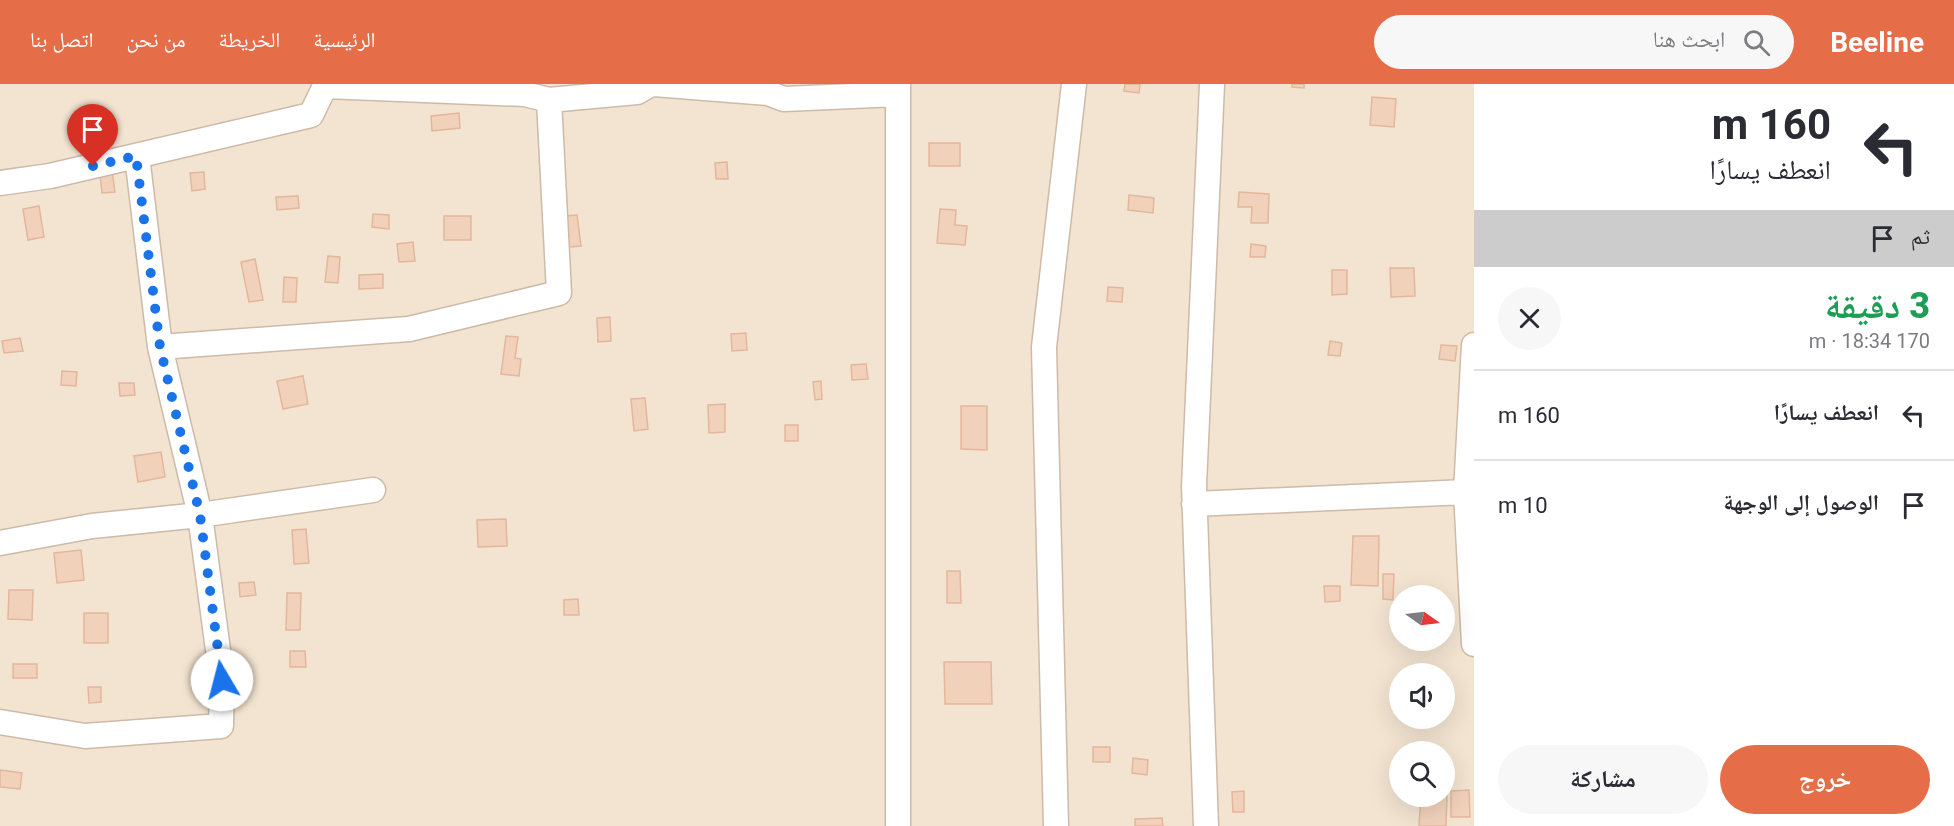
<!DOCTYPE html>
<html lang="ar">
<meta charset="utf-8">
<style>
:root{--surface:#fff;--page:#f7f7f7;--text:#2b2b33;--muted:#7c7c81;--line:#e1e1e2;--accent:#e56d48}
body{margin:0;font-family:Roboto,"Noto Naskh Arabic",sans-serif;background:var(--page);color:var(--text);direction:rtl;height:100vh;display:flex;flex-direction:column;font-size:22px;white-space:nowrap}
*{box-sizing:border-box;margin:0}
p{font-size:20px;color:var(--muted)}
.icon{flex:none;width:33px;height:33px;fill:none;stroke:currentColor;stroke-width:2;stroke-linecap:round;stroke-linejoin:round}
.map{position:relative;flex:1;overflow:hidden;direction:ltr}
.side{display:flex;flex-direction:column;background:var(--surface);width:480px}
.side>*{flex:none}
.guide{background:#fff;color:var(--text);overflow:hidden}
.needle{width:39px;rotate:104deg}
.controls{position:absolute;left:1389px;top:501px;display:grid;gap:12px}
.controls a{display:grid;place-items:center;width:66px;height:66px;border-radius:50%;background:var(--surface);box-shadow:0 6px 24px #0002;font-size:30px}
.pin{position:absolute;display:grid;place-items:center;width:51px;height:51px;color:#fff;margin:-62px -26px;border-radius:50% 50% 50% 0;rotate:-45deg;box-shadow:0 0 6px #0007}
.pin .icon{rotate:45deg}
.me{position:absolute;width:66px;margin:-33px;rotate:352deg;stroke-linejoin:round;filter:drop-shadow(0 0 4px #0008)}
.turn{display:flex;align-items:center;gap:21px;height:126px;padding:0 24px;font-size:27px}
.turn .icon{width:78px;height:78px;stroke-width:2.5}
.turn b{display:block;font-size:42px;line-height:51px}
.then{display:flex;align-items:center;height:57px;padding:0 24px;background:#0003;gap:12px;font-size:22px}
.round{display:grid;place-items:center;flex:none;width:63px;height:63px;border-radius:32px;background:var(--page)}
.headline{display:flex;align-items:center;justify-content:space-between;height:102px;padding:0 24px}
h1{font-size:36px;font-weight:800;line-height:45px;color:#1e9e55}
.cta{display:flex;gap:12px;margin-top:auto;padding:12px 24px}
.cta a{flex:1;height:69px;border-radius:36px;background:var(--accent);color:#fff;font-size:24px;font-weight:800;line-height:69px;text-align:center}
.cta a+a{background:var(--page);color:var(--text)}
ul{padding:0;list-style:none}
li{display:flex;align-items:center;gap:18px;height:90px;padding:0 24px;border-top:2px solid var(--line)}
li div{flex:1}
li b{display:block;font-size:22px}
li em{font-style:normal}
header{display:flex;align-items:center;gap:36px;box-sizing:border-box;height:84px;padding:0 30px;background:var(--accent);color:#fff}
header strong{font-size:28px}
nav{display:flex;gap:33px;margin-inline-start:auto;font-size:21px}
.search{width:420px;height:54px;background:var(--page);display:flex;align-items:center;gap:15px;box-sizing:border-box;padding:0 21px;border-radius:33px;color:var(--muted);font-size:22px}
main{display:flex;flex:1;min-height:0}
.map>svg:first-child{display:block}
.residential{fill:#f3e4d1;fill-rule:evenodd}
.building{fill:#f1d1ba;stroke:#e3b79b;stroke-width:1.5}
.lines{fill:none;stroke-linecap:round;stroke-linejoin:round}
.minor-casing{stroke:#cdbaa9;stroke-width:27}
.minor{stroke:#fff;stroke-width:24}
.route{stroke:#1a73e8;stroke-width:10;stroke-dasharray:0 18}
</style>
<header>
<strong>Beeline</strong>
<div class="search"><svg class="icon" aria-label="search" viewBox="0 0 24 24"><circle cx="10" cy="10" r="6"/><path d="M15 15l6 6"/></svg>ابحث هنا</div>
<nav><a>الرئيسية</a><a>الخريطة</a><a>من نحن</a><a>اتصل بنا</a></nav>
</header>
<main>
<section class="side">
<div class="guide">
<div class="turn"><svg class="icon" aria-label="left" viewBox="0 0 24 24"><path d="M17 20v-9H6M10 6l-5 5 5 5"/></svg><div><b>160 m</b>انعطف يسارًا</div></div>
<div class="then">ثم<svg class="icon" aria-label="arrive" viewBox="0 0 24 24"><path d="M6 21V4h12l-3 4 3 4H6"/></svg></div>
</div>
<div class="headline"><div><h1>3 دقيقة</h1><p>170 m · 18:34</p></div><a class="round"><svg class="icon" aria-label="close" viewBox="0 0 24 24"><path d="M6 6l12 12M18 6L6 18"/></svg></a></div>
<ul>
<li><svg class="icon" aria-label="left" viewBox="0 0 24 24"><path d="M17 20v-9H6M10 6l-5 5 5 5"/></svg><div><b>انعطف يسارًا</b></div><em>160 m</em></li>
<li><svg class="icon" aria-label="arrive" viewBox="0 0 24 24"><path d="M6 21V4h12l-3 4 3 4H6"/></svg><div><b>الوصول إلى الوجهة</b></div><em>10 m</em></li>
</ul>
<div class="cta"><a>خروج</a><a>مشاركة</a></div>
</section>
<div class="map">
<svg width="1474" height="742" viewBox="0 0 1474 742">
<rect width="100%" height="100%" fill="#fcf2e3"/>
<!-- residential -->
<path class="residential" d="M0,0h1474v742h-1474zM1400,512h44v44h-44zM1400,590h44v44h-44zM1400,668h44v44h-44z"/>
<!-- building -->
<path class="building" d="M1125,0h15l-1,9 -15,-2z
M1292,0h12v4l-12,-1z
M1372,13l24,2 -2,28 -24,-2z
M459,29l1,15 -28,3 -1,-15z
M929,59h31v23h-31z
M727,78l1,17h-12l-1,-16z
M111,80l4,28 -13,1 -3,-27z
M204,88l1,17 -13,2 -2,-18z
M1239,108l30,2 -1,29h-17l1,-16h-14z
M1129,111l25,3 -1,15 -25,-3z
M298,112l1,12 -22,2 -1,-13z
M39,122l5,31 -16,3 -5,-31z
M940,125l16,1 -1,15 12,1 -2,19 -28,-2z
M373,130l16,1v14l-17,-2z
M577,131l4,31 -12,1 -4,-31z
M444,132h27v24h-27z
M413,158l2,19 -16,1 -2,-18z
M1251,160l15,2 -1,11h-15z
M328,172l12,1 -2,26 -13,-1z
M255,175l8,41 -14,2 -8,-40z
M1390,184h24l1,28 -24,1z
M1332,186h15v24l-15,1z
M383,190v14l-24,1v-14z
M284,193l13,1 -1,24h-13z
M1108,203l15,1 -1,14 -15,-1z
M610,233l1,24 -13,1 -1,-24z
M746,249l1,17 -15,1 -1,-17z
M506,252l12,1 -3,21 6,1 -2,17 -18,-2z
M20,254l3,13 -19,2 -2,-12z
M1330,257l12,2 -2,13 -12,-1z
M1441,261l16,1 -2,15 -16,-2z
M866,280l2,15 -16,1 -1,-15z
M62,287l15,1 -1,14 -15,-1z
M303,292l5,28 -25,5 -6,-28z
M821,297l1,18 -7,1 -2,-18z
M119,299h15l1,12 -15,1z
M645,314l3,31 -14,2 -3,-32z
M725,320v28l-16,1 -1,-28z
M961,322h26v44l-26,-1z
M785,341h13v16h-13z
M161,368l4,25 -27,5 -4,-26z
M506,435l1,27 -29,1 -1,-27z
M306,445l3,34 -15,1 -2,-34z
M1353,452h26l-1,50 -27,-1z
M81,466l3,30 -27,3 -3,-30z
M947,487h13l1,32h-14z
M1383,490h11l-1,26 -10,-1z
M254,498l2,13 -16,2 -1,-14z
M1324,502h16v15l-15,1z
M9,506h24l-1,30 -24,-1z
M287,509h14l-1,37h-14z
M578,515l1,16h-15v-15z
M84,529h24v30h-24z
M290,567h15l1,16h-16z
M944,578h47l1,42h-47z
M13,580h24v14h-24z
M88,603h13v15l-12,1z
M1093,663h17v15h-17z
M1133,674l15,2 -1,15 -15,-2z
M0,686l22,3 -2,16 -20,-2z
M1469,706l1,27h-19v-26z
M1244,707v21h-11l-1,-20z
M1421,712h26l-1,30h-27z
M1162,734l1,8h-28v-7z"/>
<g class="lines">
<defs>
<path id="minor" d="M326,0l-1,2 200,8 24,6 88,-8 14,-8
M654,0l114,9 16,6 114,-5
M898,0v742
M0,99l50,-7 261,-61 14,-29
M1474,261l-8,147 8,152
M160,263l249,-18 150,-36 -10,-193
M1194,420l272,-12
M0,459l92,-17 108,-11 173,-25
M0,638l85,14 136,-10 1,-46 -22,-165 -40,-168 -23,-191
M1056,742l-12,-479 30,-263
M1206,742l-12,-340 18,-402"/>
</defs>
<!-- minor casing -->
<use href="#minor" class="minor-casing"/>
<!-- minor -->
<use href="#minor" class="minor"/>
</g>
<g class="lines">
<!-- route -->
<path class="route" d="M93,82l43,-10 24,191 40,168 22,165"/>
</g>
</svg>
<div class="controls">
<a><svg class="needle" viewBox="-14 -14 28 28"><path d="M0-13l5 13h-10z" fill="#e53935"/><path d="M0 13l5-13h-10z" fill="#7c7c81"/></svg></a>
<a><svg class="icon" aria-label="sound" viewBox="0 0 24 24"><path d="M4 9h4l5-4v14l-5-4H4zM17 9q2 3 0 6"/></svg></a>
<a><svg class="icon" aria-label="search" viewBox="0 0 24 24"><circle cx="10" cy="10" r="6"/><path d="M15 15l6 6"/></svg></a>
</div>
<div class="pin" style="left:93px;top:82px;background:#d93025"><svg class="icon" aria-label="arrive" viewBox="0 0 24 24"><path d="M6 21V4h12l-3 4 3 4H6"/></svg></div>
<svg class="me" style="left:222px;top:596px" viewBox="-20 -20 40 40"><circle r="19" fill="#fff"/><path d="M0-13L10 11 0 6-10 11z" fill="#1a73e8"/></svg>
</div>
</main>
